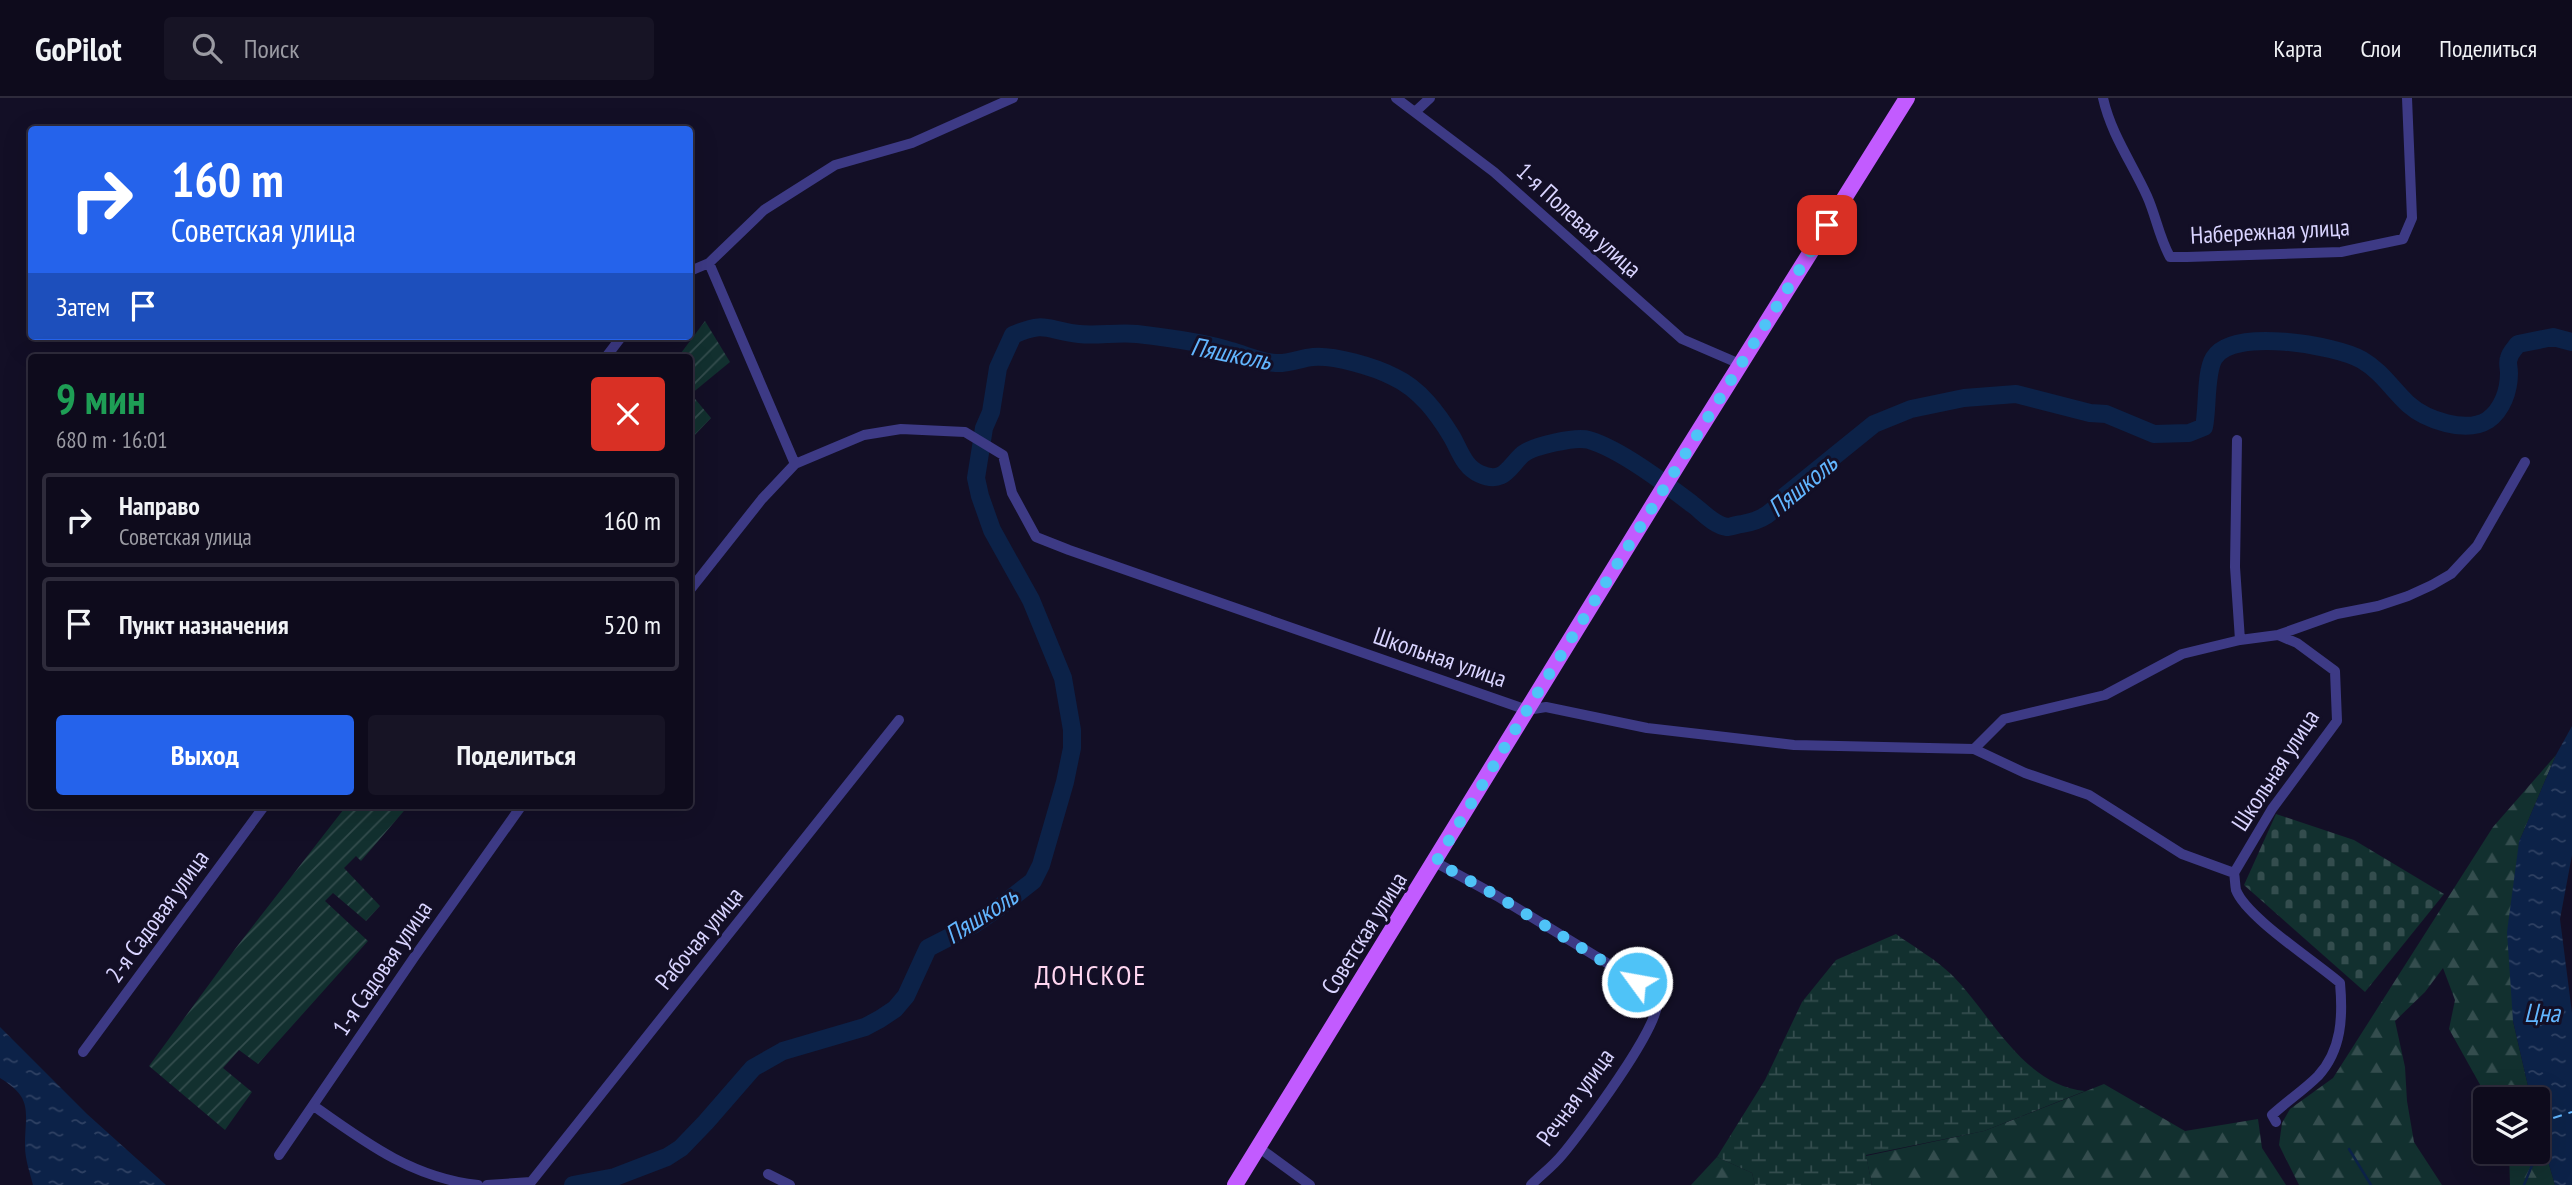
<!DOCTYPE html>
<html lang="ru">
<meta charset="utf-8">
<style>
:root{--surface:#0e0b1c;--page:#171425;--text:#f1f3f6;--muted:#9b9ba3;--line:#2e2b3b;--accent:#2563eb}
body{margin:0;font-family:"PT Sans Narrow",sans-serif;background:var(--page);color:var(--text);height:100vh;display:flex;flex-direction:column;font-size:26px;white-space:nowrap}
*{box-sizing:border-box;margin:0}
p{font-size:23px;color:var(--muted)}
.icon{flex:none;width:38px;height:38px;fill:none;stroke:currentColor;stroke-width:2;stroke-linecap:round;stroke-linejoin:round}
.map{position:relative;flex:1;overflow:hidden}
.side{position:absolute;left:28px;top:256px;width:665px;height:455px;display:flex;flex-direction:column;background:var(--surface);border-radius:7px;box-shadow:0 7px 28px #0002,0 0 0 2px var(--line)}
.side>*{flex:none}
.hud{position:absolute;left:28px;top:28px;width:665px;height:214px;border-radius:7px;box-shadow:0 7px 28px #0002,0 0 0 2px var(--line);background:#2563eb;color:#fff;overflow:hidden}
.tools{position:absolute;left:2473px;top:989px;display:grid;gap:14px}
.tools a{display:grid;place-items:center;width:77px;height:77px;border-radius:7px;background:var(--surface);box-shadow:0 7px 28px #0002,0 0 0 2px var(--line);font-size:35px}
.pin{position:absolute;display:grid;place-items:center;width:60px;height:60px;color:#fff;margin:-30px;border-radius:14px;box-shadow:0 4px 10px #0006}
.me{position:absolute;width:77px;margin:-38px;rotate:302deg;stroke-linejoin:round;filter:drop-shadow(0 0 5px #0008)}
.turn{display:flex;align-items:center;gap:24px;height:147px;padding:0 28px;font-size:32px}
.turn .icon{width:91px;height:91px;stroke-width:2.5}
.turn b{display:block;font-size:49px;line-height:60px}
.then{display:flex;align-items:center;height:66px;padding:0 28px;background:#0003;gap:14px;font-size:26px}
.round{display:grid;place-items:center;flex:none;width:74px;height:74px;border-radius:7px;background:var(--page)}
.overview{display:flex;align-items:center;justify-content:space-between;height:119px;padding:0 28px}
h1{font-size:42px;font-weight:800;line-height:52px;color:#1e9e55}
.cta{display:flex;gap:14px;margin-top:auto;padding:14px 28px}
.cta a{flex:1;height:80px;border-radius:7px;background:var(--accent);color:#fff;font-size:28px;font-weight:800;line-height:80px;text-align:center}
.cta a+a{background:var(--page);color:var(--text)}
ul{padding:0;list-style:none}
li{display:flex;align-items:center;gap:21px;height:94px;margin:0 14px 10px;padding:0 14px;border:4px solid var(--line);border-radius:7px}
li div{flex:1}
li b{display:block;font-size:26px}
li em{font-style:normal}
header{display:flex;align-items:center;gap:42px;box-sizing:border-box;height:98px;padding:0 35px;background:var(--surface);border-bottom:2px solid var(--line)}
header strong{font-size:33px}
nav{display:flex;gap:38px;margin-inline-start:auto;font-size:24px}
.search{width:490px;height:63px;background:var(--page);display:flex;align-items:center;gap:18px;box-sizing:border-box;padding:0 24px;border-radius:7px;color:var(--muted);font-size:26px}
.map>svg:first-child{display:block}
.forest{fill:url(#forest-firs)}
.wetland{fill:url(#wetland-marsh)}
.cemetery{fill:url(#cemetery-stones)}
.garden{fill:url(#garden-furrows)}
.water{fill:url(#water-ripples)}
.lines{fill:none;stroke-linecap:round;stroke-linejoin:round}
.stream{stroke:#0c2248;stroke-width:2.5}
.river{stroke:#0c2248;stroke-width:18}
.ferry{stroke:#62b6ff;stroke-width:2;stroke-dasharray:9 7;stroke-linecap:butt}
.minor{stroke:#3d3a85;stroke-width:10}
.primary{stroke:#c25bff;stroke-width:16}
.route{stroke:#4fc3f7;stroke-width:12;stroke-dasharray:0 21.6}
.labels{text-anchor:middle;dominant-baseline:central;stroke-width:6;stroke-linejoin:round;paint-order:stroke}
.street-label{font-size:24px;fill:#d9d4ff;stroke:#130f26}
.water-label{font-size:26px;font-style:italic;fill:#62b6ff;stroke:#130f26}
.quarter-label{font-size:28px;letter-spacing:2px;fill:#ffd6f0;stroke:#130f26}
</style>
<header>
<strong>GoPilot</strong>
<div class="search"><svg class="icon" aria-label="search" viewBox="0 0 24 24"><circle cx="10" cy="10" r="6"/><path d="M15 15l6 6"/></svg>Поиск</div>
<nav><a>Карта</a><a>Слои</a><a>Поделиться</a></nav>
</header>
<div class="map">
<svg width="2572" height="1087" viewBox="0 0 2572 1087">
<defs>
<pattern id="forest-firs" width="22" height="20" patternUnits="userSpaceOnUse" patternTransform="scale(1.75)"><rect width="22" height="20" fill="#12302f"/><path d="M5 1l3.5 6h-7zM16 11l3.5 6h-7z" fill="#344d4e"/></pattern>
<pattern id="wetland-marsh" width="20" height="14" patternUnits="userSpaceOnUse" patternTransform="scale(1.75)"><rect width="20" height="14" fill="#12302f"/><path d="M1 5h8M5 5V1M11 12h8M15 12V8" fill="none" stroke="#344d4e"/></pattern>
<pattern id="cemetery-stones" width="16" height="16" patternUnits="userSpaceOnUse" patternTransform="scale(1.75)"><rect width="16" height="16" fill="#12302f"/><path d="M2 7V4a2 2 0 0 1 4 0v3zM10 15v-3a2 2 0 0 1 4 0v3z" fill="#344d4e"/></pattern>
<pattern id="garden-furrows" width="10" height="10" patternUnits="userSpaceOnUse" patternTransform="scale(1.75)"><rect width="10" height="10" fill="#12302f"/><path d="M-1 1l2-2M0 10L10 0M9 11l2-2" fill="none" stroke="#344d4e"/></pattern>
<pattern id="water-ripples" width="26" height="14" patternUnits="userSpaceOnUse" patternTransform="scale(1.75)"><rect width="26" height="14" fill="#0c2248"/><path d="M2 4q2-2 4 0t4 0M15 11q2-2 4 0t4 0" fill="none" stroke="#2f4163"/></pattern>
</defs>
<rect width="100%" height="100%" fill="#130f26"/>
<!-- forest -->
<path class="forest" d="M2556,657l-37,87 -6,179 18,78h-43l-39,-70 6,-29 -12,-32 -18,24 -30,29 10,46 2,34 7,41 28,43h-143l-20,-40 3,-22 8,-14 43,-31 160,-251z
M2104,986l81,47 73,-12 4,29 24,37h-414l-6,-29 118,-25z
M2538,1029l17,58h-45l-1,-33h29z
M1717,1059l35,16 3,12h-64z"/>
<!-- wetland -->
<path class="wetland" d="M1896,836c18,13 41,26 57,42 39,40 70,109 132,115l-101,40 -118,24 6,30h-117l-3,-12 -35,-16 48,-77 37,-78 34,-42z"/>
<!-- cemetery -->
<path class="cemetery" d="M2276,716l78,26 90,54 -79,98 -121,-107z"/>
<!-- garden -->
<path class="garden" d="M705,223l25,41 -39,32 20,24 -21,22v-83h-12z
M347,707h62l-48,56 -5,-5 -12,12 36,38 -14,15 -33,-28 -8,8 43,40 -110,123 -19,-14 -16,18 29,24 -27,38 -76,-64 86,-117z"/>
<!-- water -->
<path class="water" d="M2572,628v129l-12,64 12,94v172h-17l-17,-58v-28h-7l-18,-78 -6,-89 12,-90 37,-87z
M0,929l87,87 79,71h-133c-3,-12 -8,-26 -8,-39 0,-35 9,-47 -25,-68z"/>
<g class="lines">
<!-- stream -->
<path class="stream" d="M2349,1051l22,36
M2524,1087l9,-22 18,-5"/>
<!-- river -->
<path class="river" d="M573,1087l42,-8 52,-20 14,-9 25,-26 47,-54 30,-17 82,-24 15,-8 15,-10 11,-13 22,-48 45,-23 28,-19 32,-25 8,-16 24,-83 7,-34v-18l-9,-52 -32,-78 -39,-70 -12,-34 -4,-18 8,-50 7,-16 7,-44 15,-33c34,-15 34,-4 66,-1 19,2 39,-2 58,0 26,3 69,9 94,17 15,4 29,11 45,12 12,1 25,-5 37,-6 21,-2 62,10 81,20 26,12 44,37 58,60 8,14 12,30 28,37 24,11 29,-8 43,-20 10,-8 53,-18 66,-14 31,9 77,44 103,64 10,7 21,21 35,23 4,0 11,-3 15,-3 21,-4 31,-11 43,-28l89,-72 37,-15 53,-11 52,-4 74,19 16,1 48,20 35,-1 15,-6c4,-19 1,-54 10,-69 18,-31 122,-13 148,2 19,11 30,29 46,44 18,16 58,30 80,16 14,-10 21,-29 21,-47 0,-5 -2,-11 0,-15 1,-5 6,-10 9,-14l35,-7 19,5"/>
<!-- ferry -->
<path class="ferry" d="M2538,1025l34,-11"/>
<!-- minor -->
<path class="minor" d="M1396,0l98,74 188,167 58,25
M2103,0c8,36 29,65 44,98 9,20 12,41 23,61h17l154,-5 62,-13 9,-21 -5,-120
M1415,14l15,-14
M709,165l86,201
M690,173l19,-8 55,-53 71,-45 77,-22 101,-45
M606,259l16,-21
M2237,342l-2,127 5,73
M690,492l72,-91 33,-35 69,-29 37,-6 64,3 38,23 9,38 24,44 33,13 458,160 19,-3 101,21 147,17 180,4 30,-30 101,-24 77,-41 58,-14 38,-5 59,-21 41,-8 30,-10 24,-11 19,-11 26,-28 48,-84
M1974,651l51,24 64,22 93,59 52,19 38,-64 65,-88 -2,-50 -38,-28 -19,-8
M1435,764l62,34 141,86c6,5 16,10 19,18 7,22 -78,135 -95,155 -9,11 -21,20 -31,30
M2234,775c1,5 1,12 2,17 10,27 80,72 104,93 3,33 2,67 -22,93 -14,14 -32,26 -46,39l4,7
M83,954l182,-247
M314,1008c52,37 99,72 164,79
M1258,1049l52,38
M279,1057l136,-199 107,-151
M768,1076l22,11
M531,1084l368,-462
M487,1087l44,-3"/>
<!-- primary -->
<path class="primary" d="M1235,1087l448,-729 224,-358"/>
</g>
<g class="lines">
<!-- route -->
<path class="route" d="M1637,884l-140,-86 -61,-34 91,-152 300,-485"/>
</g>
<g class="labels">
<!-- street labels -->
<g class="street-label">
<text transform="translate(1579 122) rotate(42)">1-я Полевая улица</text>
<text transform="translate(2270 133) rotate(-3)">Набережная улица</text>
<text transform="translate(1440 559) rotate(19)">Школьная улица</text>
<text transform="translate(2275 672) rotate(-57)">Школьная улица</text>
<text transform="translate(157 818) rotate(-54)">2-я Садовая улица</text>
<text transform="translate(1364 835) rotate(-58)">Советская улица</text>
<text transform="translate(699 840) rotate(-51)">Рабочая улица</text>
<text transform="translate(382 870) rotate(-56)">1-я Садовая улица</text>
<text transform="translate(1575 999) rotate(-54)">Речная улица</text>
</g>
<!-- water labels -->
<g class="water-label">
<text transform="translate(1231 255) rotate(11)">Пяшколь</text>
<text transform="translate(1802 387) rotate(-40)">Пяшколь</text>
<text transform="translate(981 817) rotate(-33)">Пяшколь</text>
<text x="2542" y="914">Цна</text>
</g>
<!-- quarter labels -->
<g class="quarter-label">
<text x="1091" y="876">ДОНСКОЕ</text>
</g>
</g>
</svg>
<div class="tools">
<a><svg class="icon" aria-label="layers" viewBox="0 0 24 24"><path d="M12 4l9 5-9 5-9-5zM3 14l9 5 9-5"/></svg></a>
</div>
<div class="pin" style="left:1827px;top:127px;background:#d93025"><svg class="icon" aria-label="arrive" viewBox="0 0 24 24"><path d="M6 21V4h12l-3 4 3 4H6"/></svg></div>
<svg class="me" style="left:1637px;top:884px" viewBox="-20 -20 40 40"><circle r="17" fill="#4fc3f7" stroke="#fff" stroke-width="3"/><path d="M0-11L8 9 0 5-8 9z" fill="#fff"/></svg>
<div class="hud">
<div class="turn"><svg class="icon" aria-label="right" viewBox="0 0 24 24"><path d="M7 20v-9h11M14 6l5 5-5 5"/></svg><div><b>160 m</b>Советская улица</div></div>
<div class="then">Затем<svg class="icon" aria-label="arrive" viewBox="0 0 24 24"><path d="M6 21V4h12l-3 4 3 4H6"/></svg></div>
</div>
<section class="side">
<div class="overview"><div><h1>9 мин</h1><p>680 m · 16:01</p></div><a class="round" style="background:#d93025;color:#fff"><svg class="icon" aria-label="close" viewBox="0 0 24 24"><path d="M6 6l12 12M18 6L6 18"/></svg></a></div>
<ul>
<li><svg class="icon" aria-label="right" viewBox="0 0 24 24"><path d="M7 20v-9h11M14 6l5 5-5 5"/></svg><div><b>Направо</b><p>Советская улица</p></div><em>160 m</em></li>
<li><svg class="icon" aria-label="arrive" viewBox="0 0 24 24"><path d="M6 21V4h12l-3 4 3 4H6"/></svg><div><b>Пункт назначения</b></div><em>520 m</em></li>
</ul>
<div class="cta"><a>Выход</a><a>Поделиться</a></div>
</section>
</div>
